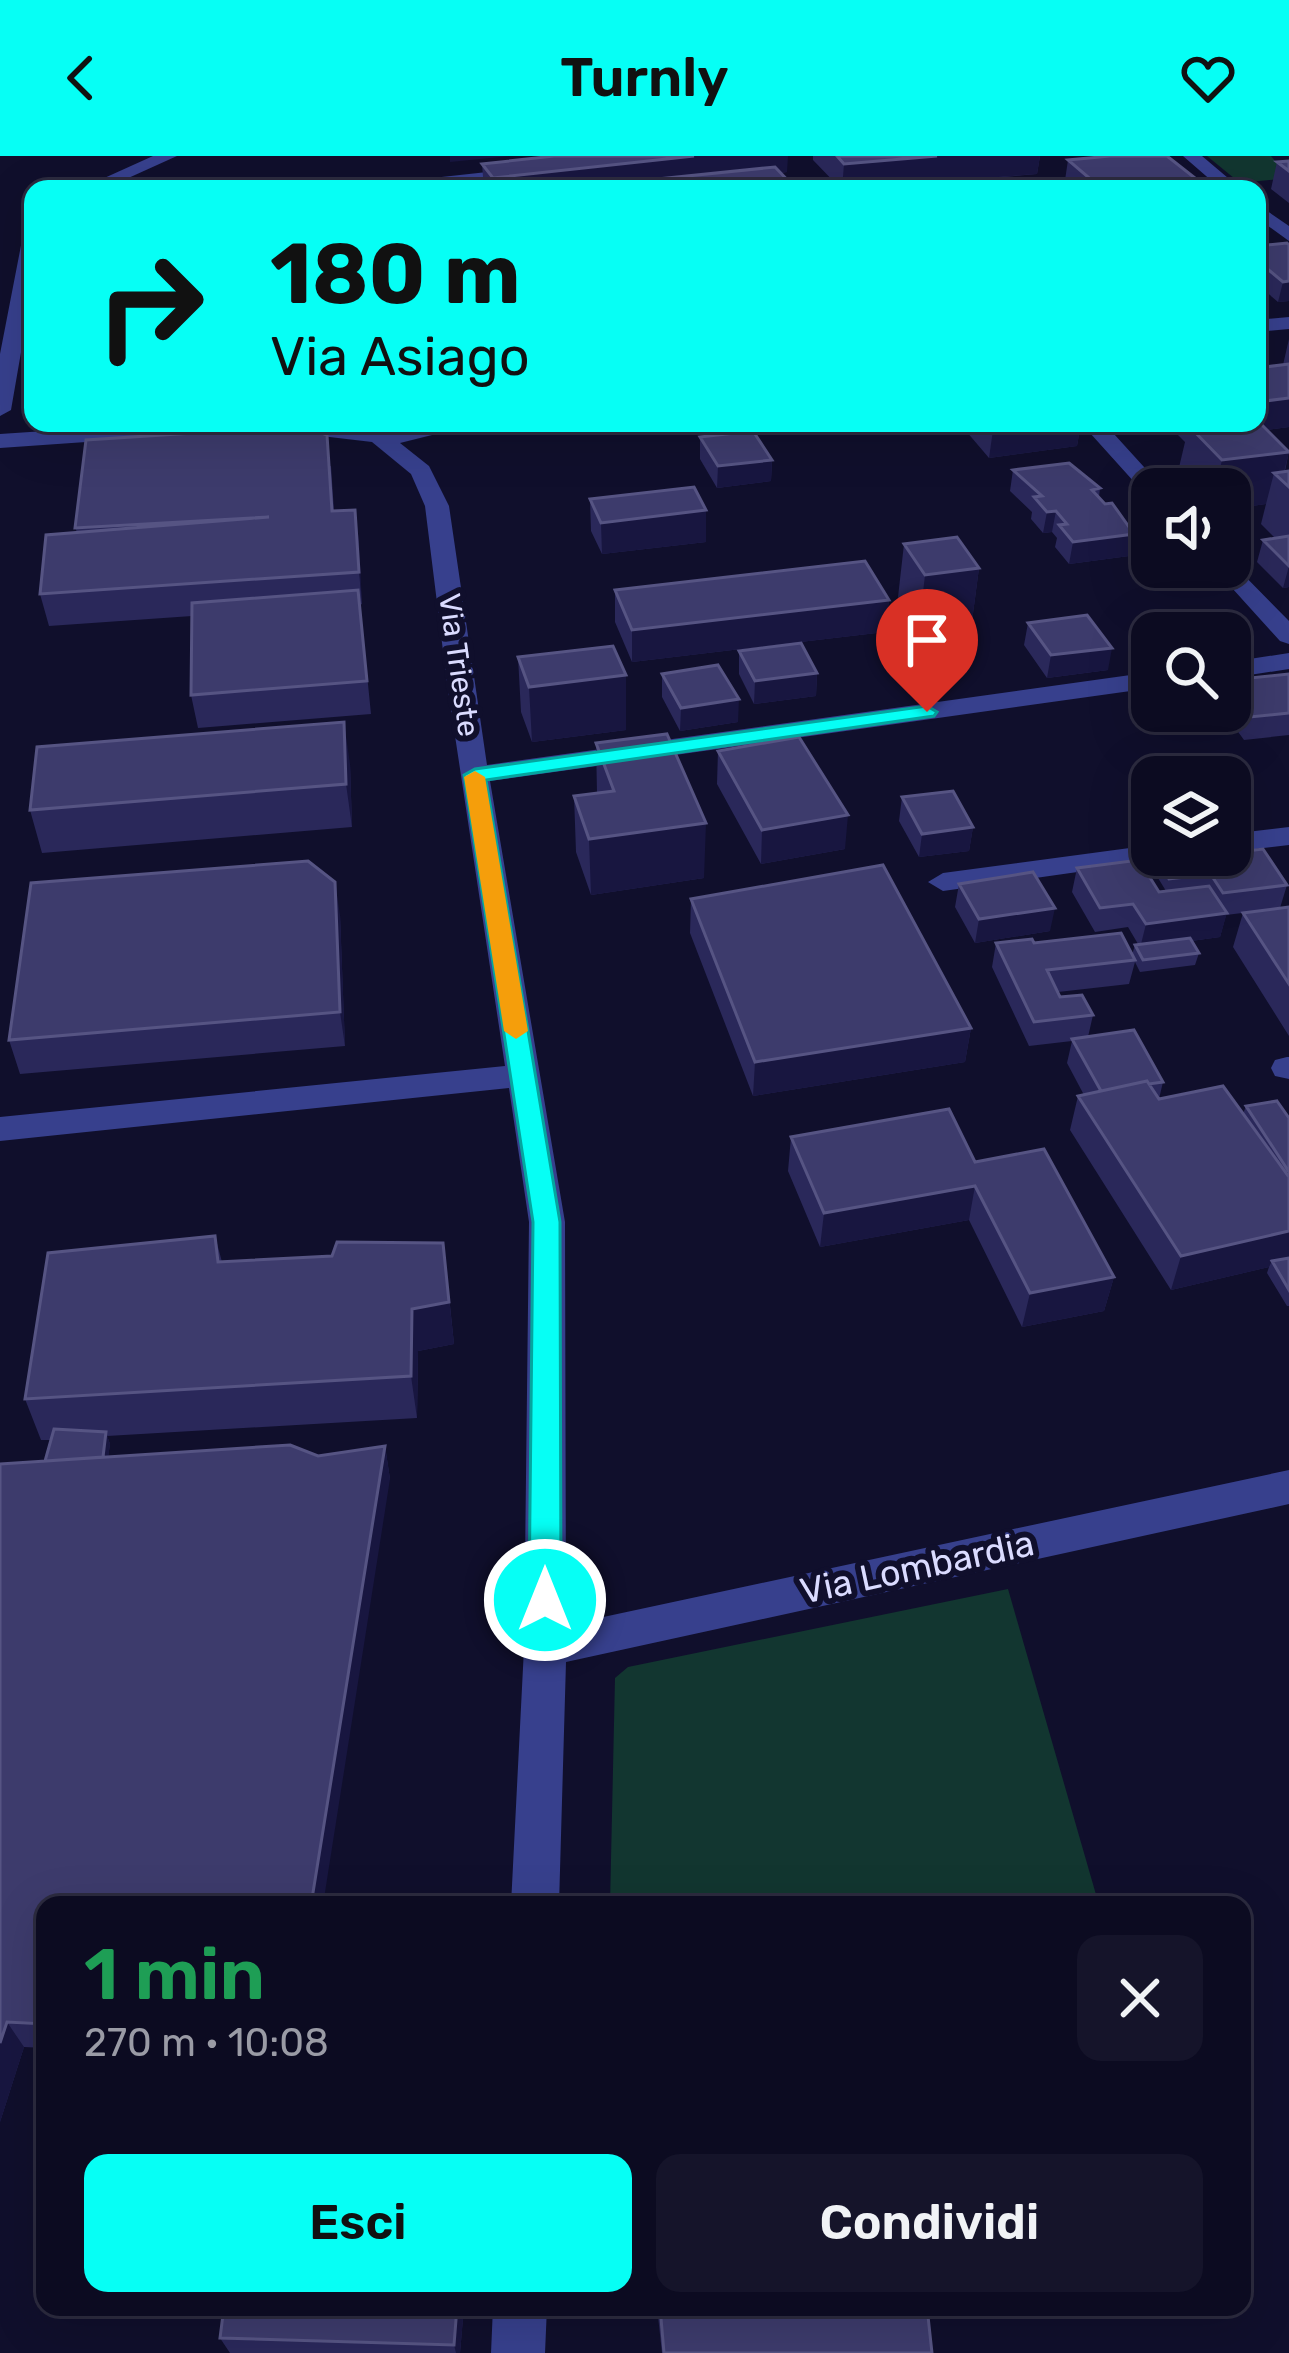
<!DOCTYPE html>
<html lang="it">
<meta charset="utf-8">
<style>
:root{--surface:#0c0b21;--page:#15142a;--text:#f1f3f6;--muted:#9a9ba5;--line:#2c2b3f;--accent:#06fff5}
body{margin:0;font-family:Rubik,sans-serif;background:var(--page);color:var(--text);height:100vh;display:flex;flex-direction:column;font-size:45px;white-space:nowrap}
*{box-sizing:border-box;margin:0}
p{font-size:39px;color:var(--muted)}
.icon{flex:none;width:66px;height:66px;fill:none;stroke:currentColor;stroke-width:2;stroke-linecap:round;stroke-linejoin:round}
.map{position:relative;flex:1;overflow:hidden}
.side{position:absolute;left:36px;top:1740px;width:1215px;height:420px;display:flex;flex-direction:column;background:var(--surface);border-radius:24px;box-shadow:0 12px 48px #0002,0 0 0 3px var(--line)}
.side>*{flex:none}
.banner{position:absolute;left:24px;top:24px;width:1242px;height:252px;border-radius:24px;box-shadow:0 12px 48px #0002,0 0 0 3px var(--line);background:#06fff5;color:#111;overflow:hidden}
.buttons{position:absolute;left:1131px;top:312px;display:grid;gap:24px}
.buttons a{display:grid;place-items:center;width:120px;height:120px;border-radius:24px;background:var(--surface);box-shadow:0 12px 48px #0002,0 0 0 3px var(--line);font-size:60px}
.pin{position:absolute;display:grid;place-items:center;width:102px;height:102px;color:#fff;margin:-123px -51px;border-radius:50% 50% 50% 0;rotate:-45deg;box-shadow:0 0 12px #0007}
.pin .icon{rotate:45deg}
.me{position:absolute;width:132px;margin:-66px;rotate:0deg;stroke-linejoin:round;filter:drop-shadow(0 0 9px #0008)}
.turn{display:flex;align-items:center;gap:42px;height:252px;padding:0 48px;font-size:54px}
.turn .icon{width:156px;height:156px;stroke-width:2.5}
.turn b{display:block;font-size:84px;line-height:102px}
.round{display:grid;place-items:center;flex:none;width:126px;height:126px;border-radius:24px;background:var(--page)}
.overview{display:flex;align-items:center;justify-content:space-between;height:204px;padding:0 48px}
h1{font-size:72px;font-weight:600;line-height:90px;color:#1e9e55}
.cta{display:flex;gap:24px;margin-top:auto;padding:24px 48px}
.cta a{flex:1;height:138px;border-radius:24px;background:var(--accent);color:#111;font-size:48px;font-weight:600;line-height:138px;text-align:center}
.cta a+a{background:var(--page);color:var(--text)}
header{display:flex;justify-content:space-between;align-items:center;height:156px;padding:0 48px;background:var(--accent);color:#111;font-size:54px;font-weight:600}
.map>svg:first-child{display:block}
.green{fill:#123630}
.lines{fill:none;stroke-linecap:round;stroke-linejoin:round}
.minor{fill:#37408d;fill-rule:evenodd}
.wall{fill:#2a285a}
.shaded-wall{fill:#181640}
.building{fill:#3d3b6c;stroke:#565483;stroke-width:3}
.route{fill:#06fff5;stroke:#04a69f;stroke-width:3}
.slow{fill:#f59e0b}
.labels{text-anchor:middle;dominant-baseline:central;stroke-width:12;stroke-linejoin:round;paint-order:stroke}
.far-street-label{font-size:30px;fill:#dadbff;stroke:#100f2c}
.street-label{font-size:36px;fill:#dadbff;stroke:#100f2c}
</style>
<header><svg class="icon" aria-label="back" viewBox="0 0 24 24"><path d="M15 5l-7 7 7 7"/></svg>Turnly<svg class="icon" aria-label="heart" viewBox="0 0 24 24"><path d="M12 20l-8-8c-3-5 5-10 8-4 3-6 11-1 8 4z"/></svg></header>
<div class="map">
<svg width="1289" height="2197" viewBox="0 0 1289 2197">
<rect width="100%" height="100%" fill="#100f2c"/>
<!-- green -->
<path class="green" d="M1207,0h64l18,22 -49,5z
M1008,1433l91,316h-489l5,-227 13,-11z"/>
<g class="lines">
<!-- minor -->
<path class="minor" d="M153,0h24l-73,33h-24z
M1183,0h19l39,33h-20z
M533,11l9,5 -3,4 -113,13 -48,-1 9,-5z
M1257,48l32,22v15l-32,-23z
M33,68v59l-22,127 -11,6v-62l24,-124z
M1289,161v12l-32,3v-12z
M165,267h162l69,7 52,-7 -16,12 -32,8 29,23 20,40 38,259 665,-93v16l-662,93 75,441 1,403 723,-155v34l-723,158 -7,243h-48l13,-257 5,-426 -20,-134 -509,53v-24l505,-51 -58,-383 -22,-177 -14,-32 -39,-32 -51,-6 -120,-2 -201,14v-14z
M1081,267h23l60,66 -19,5z
M1230,405l59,60v23l-9,-3 -67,-74h17z
M1289,497v16l-59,9v-16z
M1289,671v18l-59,7v-18z
M1152,689v10h14l-4,5 -219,31 -15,-9 15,-9z
M1287,901h2v22l-14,-3 -4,-8 4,-8z
M493,2151h54l-2,46h-54z"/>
</g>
<!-- wall -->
<path class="wall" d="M813,0h227l-3,18 -126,11 -71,3 -27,-28z
M1068,4l141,29h-143l-2,-2z
M1289,5v42l-18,-14 6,-27z
M482,8l305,8 -7,1 16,16h-312z
M1287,87l2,58 -11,1 -21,-18v-38z
M1289,183v88l-22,3 22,21 -4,20h4v116l-6,1 -26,-26 6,-22 12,-2 -14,-14 5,-20 -36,5v-20h-41l-12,-13 8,-34 -19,-19h91l26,-58z
M967,267h114l-4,23 -88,12 -23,-27z
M700,281l72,23 -1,21 -54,7 -17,-29z
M331,310l3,45 21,-1 7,94 -2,1 11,109 -173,14 -7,-33 1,-79 -143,10 -9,-32 37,-62 -2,-4z
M1013,314l87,18 -1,9 35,37 -5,22 -60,8 -14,-17 2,-9 -5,-6 -9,1 -12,-14 1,-7 -22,-21z
M590,343l116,11v32l-104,12 -11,-23z
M904,388l75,24 -7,53 -53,7 -21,-31z
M615,434l274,10 -4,32 -253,30 -17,-40z
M1028,467l80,47 -61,8 -23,-33z
M739,495l78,22 -1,23 -62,8 -15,-30z
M518,501l108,18v55l-94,12 -11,-30z
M662,518l76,48 -58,9 -18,-34z
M1289,518v61l-45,5 -21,-29h7v-31z
M596,587l108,135 -113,17 -15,-43 -2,-56 23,-3z
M718,595l127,98 -84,15 -44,-80z
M350,608l2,63 -310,26 -12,-43z
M902,641l71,30 -4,24 -50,6 -20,-36z
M1195,699h35l57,30 -7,23 9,-1v129l-56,-89 10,-34 32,-4 -49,6 -6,22 -29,4 8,12 -4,12 -55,7 -5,-10 -6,22 -71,8 2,5 33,18 -5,22 75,45 -4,17 84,15 3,-8 43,12v188h-2l-20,-33 2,-6 -98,23 -101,-160 8,-34 6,-1 -17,-32 5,-22 -43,5 -37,-79 4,-24h38l98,12 3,-10 3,-1 -10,-17 -33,5 -23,-40 5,-24 82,24 7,-1 -8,-13 3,-12 30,5z
M959,728l91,47 -75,12 -20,-36z
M691,743l280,129 -6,34 -212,34 -63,-163z
M340,759l5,131 -325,28 -11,-34z
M791,981l184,25 139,115 -10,34 -82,16 -53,-107 -149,27 -32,-76z
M215,1080l7,26 226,24 6,58 -36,7 -1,67 -310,18 3,8 -2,13 210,-1 67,-10 5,33 -345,426v143l-21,-1 -24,75 45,-661 6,-21h-10l-16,-41z
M224,2151h240l-4,46h-230l-10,-15z
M657,2151h270l5,46h-270z"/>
<!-- shaded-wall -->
<path class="shaded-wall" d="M450,0h60l-60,6z
M694,0h94l-1,16 -149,17h-145v-11z
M937,0h103l-3,18 -195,15 2,-25z
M1289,125v20l-11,1 5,-20z
M1289,242v29l-55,7 -43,-6 1,-5h65v-21z
M994,267h87l-4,23 -88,12z
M1289,296l-7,28 -8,-7 -8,31 -36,5v-20h-15l7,-29z
M772,304l-1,21 -54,7 1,-22z
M355,354l4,31 3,63 -3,-32z
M706,354v32l-104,12 -1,-31z
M1056,355l-4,21 -9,1 4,-21z
M1134,378l-5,22 -60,8 4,-22z
M1289,410v21l-6,1z
M979,412l-7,53 -53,7 6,-53z
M889,444l-4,32 -253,30v-32z
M1112,492l-4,22 -61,8 4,-23z
M817,517l-1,23 -62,8 1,-23z
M626,519v55l-94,12 -3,-55z
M739,543l-1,23 -58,9 1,-23z
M344,566l6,42 2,63 -6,-43z
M848,659l-3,34 -84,15 1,-34z
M706,667l-2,55 -113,17 -2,-56z
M973,671l-4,24 -50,6 3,-23z
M335,726l5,33 5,131 -5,-34z
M1055,752l-5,23 -75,12 4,-24z
M1227,757l-7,24 -80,11 6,-24z
M971,872l-6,34 -212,34 2,-34z
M975,1030l-6,34 -149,27 4,-34z
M1289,1075v31l-17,-1 -3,6 -98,23 10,-34z
M443,1087l11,101 -36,7 -1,67 -6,-42 1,-67z
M1114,1121l-10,34 -82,16 8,-34z
M106,1276l4,12 -6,47 -4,-12z
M385,1290l5,33 -67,426h-12z
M7,1866l17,25 -24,75v-79z
M457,2151h7l-4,46h-4l-2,-8z"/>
<!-- building -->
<path class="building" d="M554,0h140l-201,22 -11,-14z
M837,0h100l-93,8z
M1110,0h57l42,33h-107l-34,-29z
M1289,5v10l-12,-9z
M775,11l21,22h-236z
M907,25l9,8h-89z
M1287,87l2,2v36l-6,1 -26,-22v-14z
M1289,208v34l-32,4v-34z
M1257,264l32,32 -67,8 -34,-35 21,-2h48z
M304,270l23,9 5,76 23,-1 4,62 -319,22 6,-59 223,-18 -194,11 11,-88z
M753,275l19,29 -54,6 -18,-29z
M1069,307l31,25 -8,2 13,14 7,-1 22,31 -61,8 -14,-17 8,-1 -11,-13 -9,1 -13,-15 8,-1 -29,-26z
M1289,315v16l-15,-14z
M694,331l12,23 -105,13 -11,-24z
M1289,380v30l-26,-26z
M957,381l22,31 -54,7 -21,-31z
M865,405l24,39 -257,30 -17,-40z
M358,434l9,91 -176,14 1,-92z
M1087,459l25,33 -61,7 -23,-32z
M801,487l16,30 -62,8 -16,-30z
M613,490l13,29 -97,12 -11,-30z
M718,509l21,34 -58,9 -19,-34z
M1289,518v39l-39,4 -20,-28v-9z
M344,566l2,62 -316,26 7,-63z
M667,578l39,89 -117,16 -15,-43 40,-5 -18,-48z
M799,581l49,78 -86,15 -44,-79z
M953,635l20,36 -51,7 -20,-37z
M1263,693l24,36 -64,8 -25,-38h32v-4l1,2z
M1139,704l20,32 50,-6 18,27 -81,11 -13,-20 -33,4 -23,-40z
M308,705l27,21 5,130 -331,28 22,-157z
M1186,707l8,13 -25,3 -8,-13z
M883,709l88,163 -216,34 -64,-163z
M1033,716l22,36 -76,11 -20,-35z
M1289,751v77l-46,-71z
M1121,777l14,27 -88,10 13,27 22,-2 11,20 -59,7 -38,-79 36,-4 2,4z
M1190,782l9,15 -56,7 -8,-15z
M1134,874l29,52 -14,2 -2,-3 -46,10 -29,-52z
M1147,925l12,18 64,-13 66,91v54l-108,25 -103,-160z
M1277,945l12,17v54l-43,-66z
M949,953l26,53 69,-13 70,128 -84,16 -55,-107 -151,27 -33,-76z
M215,1080l3,26 114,-6 5,-14 106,1 6,59 -37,7 -1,67 -386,23 23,-146z
M1289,1102v32l-17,-29z
M54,1273l52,3 -3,25 -58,4z
M290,1289l28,11 67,-10 -74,459h-266v119l-38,-2 -7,21v-579z
M224,2151h233l-3,38 -234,-7z
M660,2151h267l5,46h-268z"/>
<!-- route -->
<path class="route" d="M927,550l10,6 -3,4 -448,64 74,442 1,378 -5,10 -11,4 -11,-4 -5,-10 4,-378 -69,-447 11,-6z"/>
<!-- slow -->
<path class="slow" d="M475,615l10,6 43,254 -12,8 -12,-8 -40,-254z"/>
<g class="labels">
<!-- far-street labels -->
<g class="far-street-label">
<text transform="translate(459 509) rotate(82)">Via Trieste</text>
</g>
<!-- street labels -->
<g class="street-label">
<text transform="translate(917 1411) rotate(-12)">Via Lombardia</text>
</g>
</g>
</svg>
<div class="buttons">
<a><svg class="icon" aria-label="sound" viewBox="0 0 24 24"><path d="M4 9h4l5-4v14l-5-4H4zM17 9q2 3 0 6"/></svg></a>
<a><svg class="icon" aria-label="search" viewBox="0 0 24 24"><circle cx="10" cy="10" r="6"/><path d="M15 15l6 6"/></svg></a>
<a><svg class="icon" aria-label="layers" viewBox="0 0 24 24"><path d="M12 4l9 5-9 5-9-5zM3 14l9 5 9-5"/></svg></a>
</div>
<div class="pin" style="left:927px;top:556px;background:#d93025"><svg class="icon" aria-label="arrive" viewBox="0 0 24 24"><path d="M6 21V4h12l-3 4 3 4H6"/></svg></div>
<svg class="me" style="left:545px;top:1444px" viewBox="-20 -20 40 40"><circle r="17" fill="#06fff5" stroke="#fff" stroke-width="3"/><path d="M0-11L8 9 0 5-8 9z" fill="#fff"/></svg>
<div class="banner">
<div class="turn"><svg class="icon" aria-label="right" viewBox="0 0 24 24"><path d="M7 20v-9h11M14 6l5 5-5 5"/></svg><div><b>180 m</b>Via Asiago</div></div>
</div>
<section class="side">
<div class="overview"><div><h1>1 min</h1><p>270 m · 10:08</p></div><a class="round"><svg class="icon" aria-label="close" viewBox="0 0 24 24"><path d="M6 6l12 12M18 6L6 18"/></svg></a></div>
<div class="cta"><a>Esci</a><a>Condividi</a></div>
</section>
</div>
